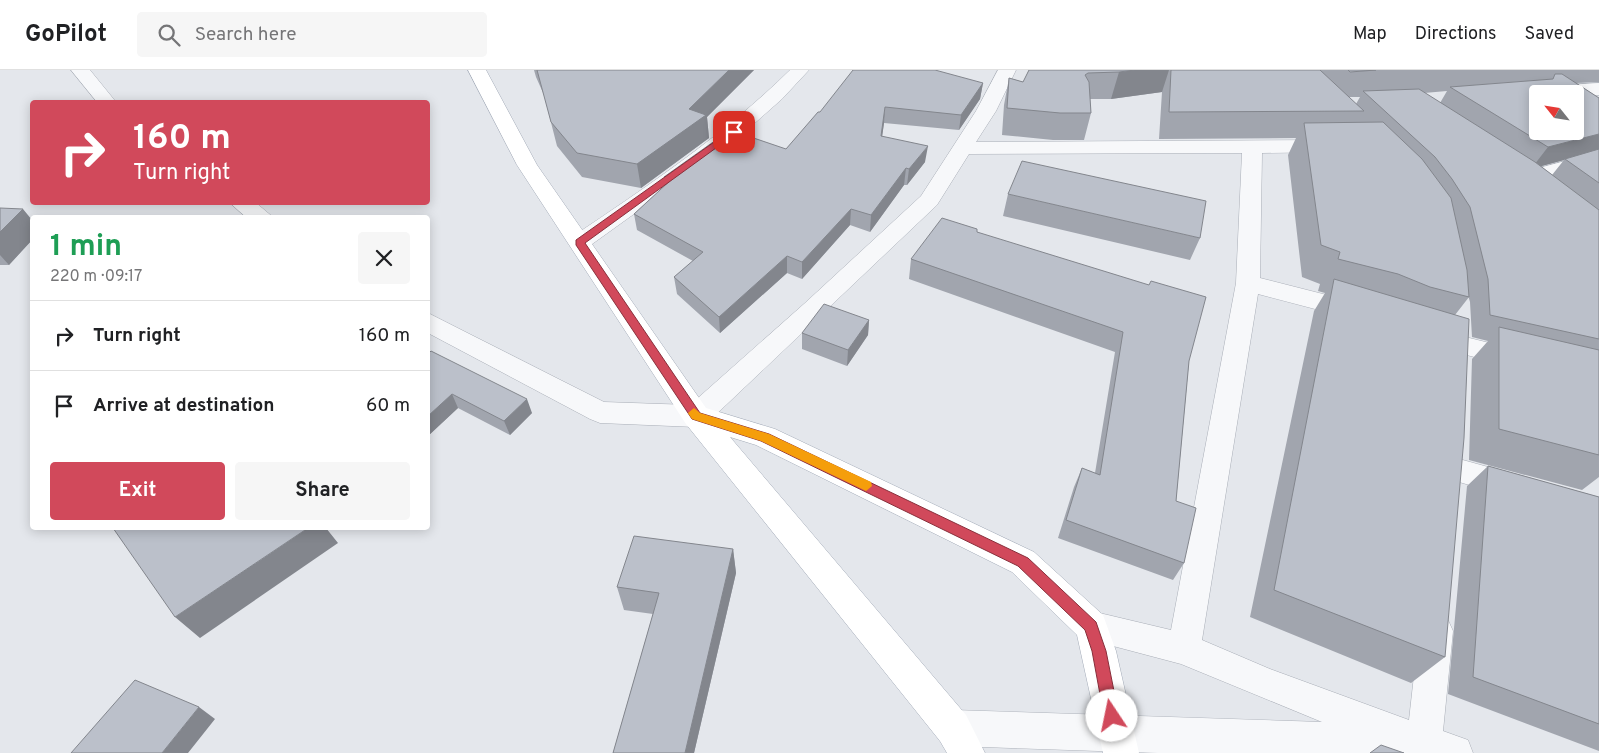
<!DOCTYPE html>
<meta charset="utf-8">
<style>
:root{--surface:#fff;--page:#f6f6f6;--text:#202124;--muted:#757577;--line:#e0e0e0;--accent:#d1495b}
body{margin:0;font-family:Overpass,sans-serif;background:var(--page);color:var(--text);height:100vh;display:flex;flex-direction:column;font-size:19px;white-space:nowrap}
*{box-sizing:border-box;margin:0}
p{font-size:16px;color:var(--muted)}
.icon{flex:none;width:28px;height:28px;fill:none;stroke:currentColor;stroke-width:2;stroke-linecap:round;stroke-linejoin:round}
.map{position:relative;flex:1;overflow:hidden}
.details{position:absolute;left:30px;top:145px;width:400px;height:315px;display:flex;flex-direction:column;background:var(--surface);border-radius:5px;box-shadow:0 2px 12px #0003}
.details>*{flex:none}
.top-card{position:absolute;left:30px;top:30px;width:400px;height:105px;border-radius:5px;box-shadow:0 2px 12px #0003;background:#d1495b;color:#fff;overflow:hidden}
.needle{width:32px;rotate:300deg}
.buttons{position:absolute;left:1529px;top:15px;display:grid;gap:10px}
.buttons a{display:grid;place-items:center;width:55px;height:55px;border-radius:5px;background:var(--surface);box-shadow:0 2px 12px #0003;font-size:25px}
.pin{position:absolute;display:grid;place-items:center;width:42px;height:42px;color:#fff;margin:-21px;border-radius:10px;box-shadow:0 2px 8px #0006}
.me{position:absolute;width:55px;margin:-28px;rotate:349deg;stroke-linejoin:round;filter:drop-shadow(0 0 4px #0008)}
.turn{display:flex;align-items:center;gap:18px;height:105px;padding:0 20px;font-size:22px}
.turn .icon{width:65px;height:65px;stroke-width:2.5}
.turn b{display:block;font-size:35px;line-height:42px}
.round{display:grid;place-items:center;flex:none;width:52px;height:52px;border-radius:5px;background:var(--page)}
.overview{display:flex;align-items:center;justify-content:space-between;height:85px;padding:0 20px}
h1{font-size:30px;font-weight:700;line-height:38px;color:#1e9e55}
.action{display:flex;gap:10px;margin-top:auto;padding:10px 20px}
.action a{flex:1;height:58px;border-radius:5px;background:var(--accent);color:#fff;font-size:20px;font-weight:700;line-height:58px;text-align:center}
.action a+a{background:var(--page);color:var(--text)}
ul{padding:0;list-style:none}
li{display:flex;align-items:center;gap:15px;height:70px;padding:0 20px;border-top:1px solid var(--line)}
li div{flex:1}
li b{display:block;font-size:19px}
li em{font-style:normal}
header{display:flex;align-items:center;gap:30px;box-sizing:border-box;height:70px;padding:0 25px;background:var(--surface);border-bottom:1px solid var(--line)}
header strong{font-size:24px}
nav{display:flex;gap:28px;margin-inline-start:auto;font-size:18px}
.search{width:350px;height:45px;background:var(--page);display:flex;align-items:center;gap:12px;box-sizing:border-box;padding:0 18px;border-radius:5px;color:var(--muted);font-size:19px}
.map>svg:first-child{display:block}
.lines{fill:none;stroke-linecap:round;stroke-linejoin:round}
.minor-casing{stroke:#a9aeb7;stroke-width:1}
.major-casing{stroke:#a3abb8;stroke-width:1}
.minor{fill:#f7f8fa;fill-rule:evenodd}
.major{fill:#fff;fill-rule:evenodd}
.wall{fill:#a1a5ae;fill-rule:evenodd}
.shaded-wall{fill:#83868d}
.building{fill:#bbc0ca;stroke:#83868d;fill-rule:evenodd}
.route{fill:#d1495b;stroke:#882f3b}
.slow{fill:#f59e0b}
</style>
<header>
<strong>GoPilot</strong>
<div class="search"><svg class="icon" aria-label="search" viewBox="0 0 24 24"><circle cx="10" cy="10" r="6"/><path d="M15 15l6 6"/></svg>Search here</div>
<nav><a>Map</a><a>Directions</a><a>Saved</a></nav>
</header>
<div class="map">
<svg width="1599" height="683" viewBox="0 0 1599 683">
<rect width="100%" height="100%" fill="#e4e7ec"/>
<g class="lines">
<defs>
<path id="minor" d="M71,0h19l26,32h-19z
M790,0h19l-27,29 -52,46 -142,102 -8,2 -8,-2 -4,-5 4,-5c76,-51 152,-102 218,-167z
M998,0h18l-20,41 -20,31 354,-2 7,2 3,4 -3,4 -7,2 -68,1 -2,125 106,27 3,6 -3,6 -9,3 -99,-26 -56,346 68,29 139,51 10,-89 5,-11 12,-4 12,4 5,11 -10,100 25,9 5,13h-315l-205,-7 -13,-5 -5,-13 5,-13 13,-5 369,12 -141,-58 -102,-27 -5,-11 5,-11 12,-4 80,19 65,-347 6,-130 -273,1 -32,51 -231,219 -10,3 -96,-4 -10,-4 -162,-86v-20l176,89 86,3 115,-102 116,-107 55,-85z
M1599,13v12l-24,1v-2l-36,-2 3,-4 7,-2z
M1599,82v12l-71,20 -8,-1 -3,-5 3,-5z
M229,132h26l19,16h-27z
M1433,259l93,23 4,7 -4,7 -9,2 -93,-24 -4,-6 4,-6z
M1452,387l72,20 5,9 -5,9 -10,3 -72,-21 -5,-8 5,-8z"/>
<path id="major" d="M468,0h18l51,95 169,243 69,21 259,123 69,63 13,36 23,102h-36l-26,-118 -65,-63 -256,-127 -26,-8 236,278 19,38h-38l-7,-12 -254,-317 -169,-259z"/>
</defs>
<!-- minor casing -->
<use href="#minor" class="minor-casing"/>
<!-- major casing -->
<use href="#major" class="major-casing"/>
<!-- minor -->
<use href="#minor" class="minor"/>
<!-- major -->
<use href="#major" class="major"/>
</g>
<!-- wall -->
<path class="wall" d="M534,0h220l-47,47 2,21 -68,50 -59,-11 -25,-31 -13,-51 -8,-18z
M1029,0h570v12l-23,1 23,15v379l-17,13 -113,-30 3,-101 16,-18 -16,-4 -2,-35 -2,-7 1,2 -14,18 -10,342 -34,26 -161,-66 64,-306 11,-18 -7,-2 2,-7 -18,-7 -14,-122 8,-17 -137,1 3,-47 -51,7h-21l1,14 -7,27h-31l-51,-5 2,-30 5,-27 14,4zM1447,21l-7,12 -16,-10zM1349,27h11l-4,7zM1564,90l-12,15 -11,-9z
M983,13l-3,16 -21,31 -75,-7 -2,13 43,26 -18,23h-3l-34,47 -20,-7 -48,54 -15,-6 -67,60 -43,-39 -3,-17 19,-16 -56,-31 -3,-16 32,-29 -2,-8 122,-28 34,-37z
M1008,124l192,44 -10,22 -187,-44z
M0,138l32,12v20l-23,25h-9z
M977,162l212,129 -13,140 8,62 -11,17 -115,-42 16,-51 8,-19 13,5 20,-121 -206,-73 2,-20z
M869,250l-1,15 -21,31 -45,-17v-16z
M428,284l104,59 -22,22 -52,-27 -30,28z
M1488,396l111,31v254l-151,-57 19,-208z
M733,479l3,24 -42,180h-81l40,-139 -29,-4 -7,-23z"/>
<!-- shaded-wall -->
<path class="shaded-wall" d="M729,0h25l-47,47 2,21 -68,50 -4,-24 52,-55z
M1135,0h34l-7,22 -51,7 8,-27z
M983,13l-3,16 -21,31 2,-15z
M885,37l-1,16 -4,29 1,-16z
M1599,64v17l-34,8 -1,1 -33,9 17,-22z
M928,76l-3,16 -18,23 2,-16z
M906,98l-2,17 -34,47 1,-17z
M23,139l9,11v20l-23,25 -9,-10v-23z
M851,139l-1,16 -48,54v-17z
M787,186v17l-67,60 -1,-16z
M869,250l-1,15 -21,31 1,-16z
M452,324l6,14 -30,28v-20z
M527,329l5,14 -22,22 -6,-14z
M308,458h18l12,15 -138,95 -25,-21z
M733,479l3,24 -42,180h-9z
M199,637l16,12 -27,34h-26z"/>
<!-- building -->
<path class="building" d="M537,0h192l-40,39 17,6 -69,49 -60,-11 -26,-31z
M853,0h82l48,13 -22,32 -76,-8 -4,29 47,10 -19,23 -3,-1 -35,47 -20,-6 -49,53 -15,-6 -68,61 -45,-40 29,-25 -69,-38 39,-36 -9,-1 66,-47 56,19 32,-37h2z
M1029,0h106l-16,2 -31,1 -3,2 4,7 2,31h-31l-53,-5 2,-30 14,4z
M1171,0h149l44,41 -195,1z
M1348,0h28l-26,2z
M1555,4h7l37,24v36l-51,13 -98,-60 103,-8zM1538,24h37v37h-37z
M1419,19l116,73 64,48v129l-109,-24 -2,-36 -18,-72 -18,-28 -17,-22 -72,-66z
M1383,52l39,37 29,39 16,72 2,27 -39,-10 -32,-13 -60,-15 2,-7 -19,-7 -17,-122z
M1599,79v34l-34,-24z
M1022,91l184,40 -6,37 -192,-44z
M0,138l23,1 -23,23z
M942,148l35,11v3l172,53 2,-4 55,16 -17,64 -13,140 20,7 -12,55 -118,-43 16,-52 18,7 23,-143 -212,-73z
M1334,209l135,40 -5,119 -19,219 -171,-67z
M824,234l45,16 -21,30 -46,-17z
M1499,257l100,23v105l-100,-26z
M431,281l96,48 -23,22 -52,-27 -24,22v-62z
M1488,396l111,31v227l-126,-47z
M113,458h195l-133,89z
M634,466l99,13 -48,204h-72l46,-160 -42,-6z
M135,610l64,27 -37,46h-91z
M1381,675l23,8h-34z"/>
<!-- route -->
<path class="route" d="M731,60l7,2 -153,111 115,170 69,21 259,124 68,64 10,29 13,65 -2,5 -5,2 -6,-2 -2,-5 -12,-65 -7,-21 -67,-64 -257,-125 -69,-22 -116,-174v-5z"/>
<!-- slow -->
<path class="slow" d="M694,338l6,5 69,21 102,48 1,4 -6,5 -4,-2 -101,-48 -69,-22 -4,-6z"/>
</svg>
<div class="buttons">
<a><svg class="needle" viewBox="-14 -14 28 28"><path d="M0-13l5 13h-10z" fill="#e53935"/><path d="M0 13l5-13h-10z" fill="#757577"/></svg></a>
</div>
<div class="pin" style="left:734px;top:62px;background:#d93025"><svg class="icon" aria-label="arrive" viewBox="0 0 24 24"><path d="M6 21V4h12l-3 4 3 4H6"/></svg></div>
<svg class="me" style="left:1112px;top:646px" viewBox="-20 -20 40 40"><circle r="19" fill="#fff"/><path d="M0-13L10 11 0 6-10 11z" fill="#d1495b"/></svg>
<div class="top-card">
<div class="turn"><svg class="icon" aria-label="right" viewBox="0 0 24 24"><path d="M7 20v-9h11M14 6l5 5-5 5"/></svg><div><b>160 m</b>Turn right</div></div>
</div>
<section class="details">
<div class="overview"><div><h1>1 min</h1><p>220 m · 09:17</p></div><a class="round"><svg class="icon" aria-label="close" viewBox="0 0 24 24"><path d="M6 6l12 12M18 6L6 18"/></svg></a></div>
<ul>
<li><svg class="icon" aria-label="right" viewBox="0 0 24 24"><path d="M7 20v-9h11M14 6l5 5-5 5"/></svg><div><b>Turn right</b></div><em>160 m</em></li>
<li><svg class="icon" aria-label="arrive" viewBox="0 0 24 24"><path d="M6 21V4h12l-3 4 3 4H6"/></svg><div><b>Arrive at destination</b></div><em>60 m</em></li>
</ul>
<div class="action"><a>Exit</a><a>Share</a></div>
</section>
</div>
